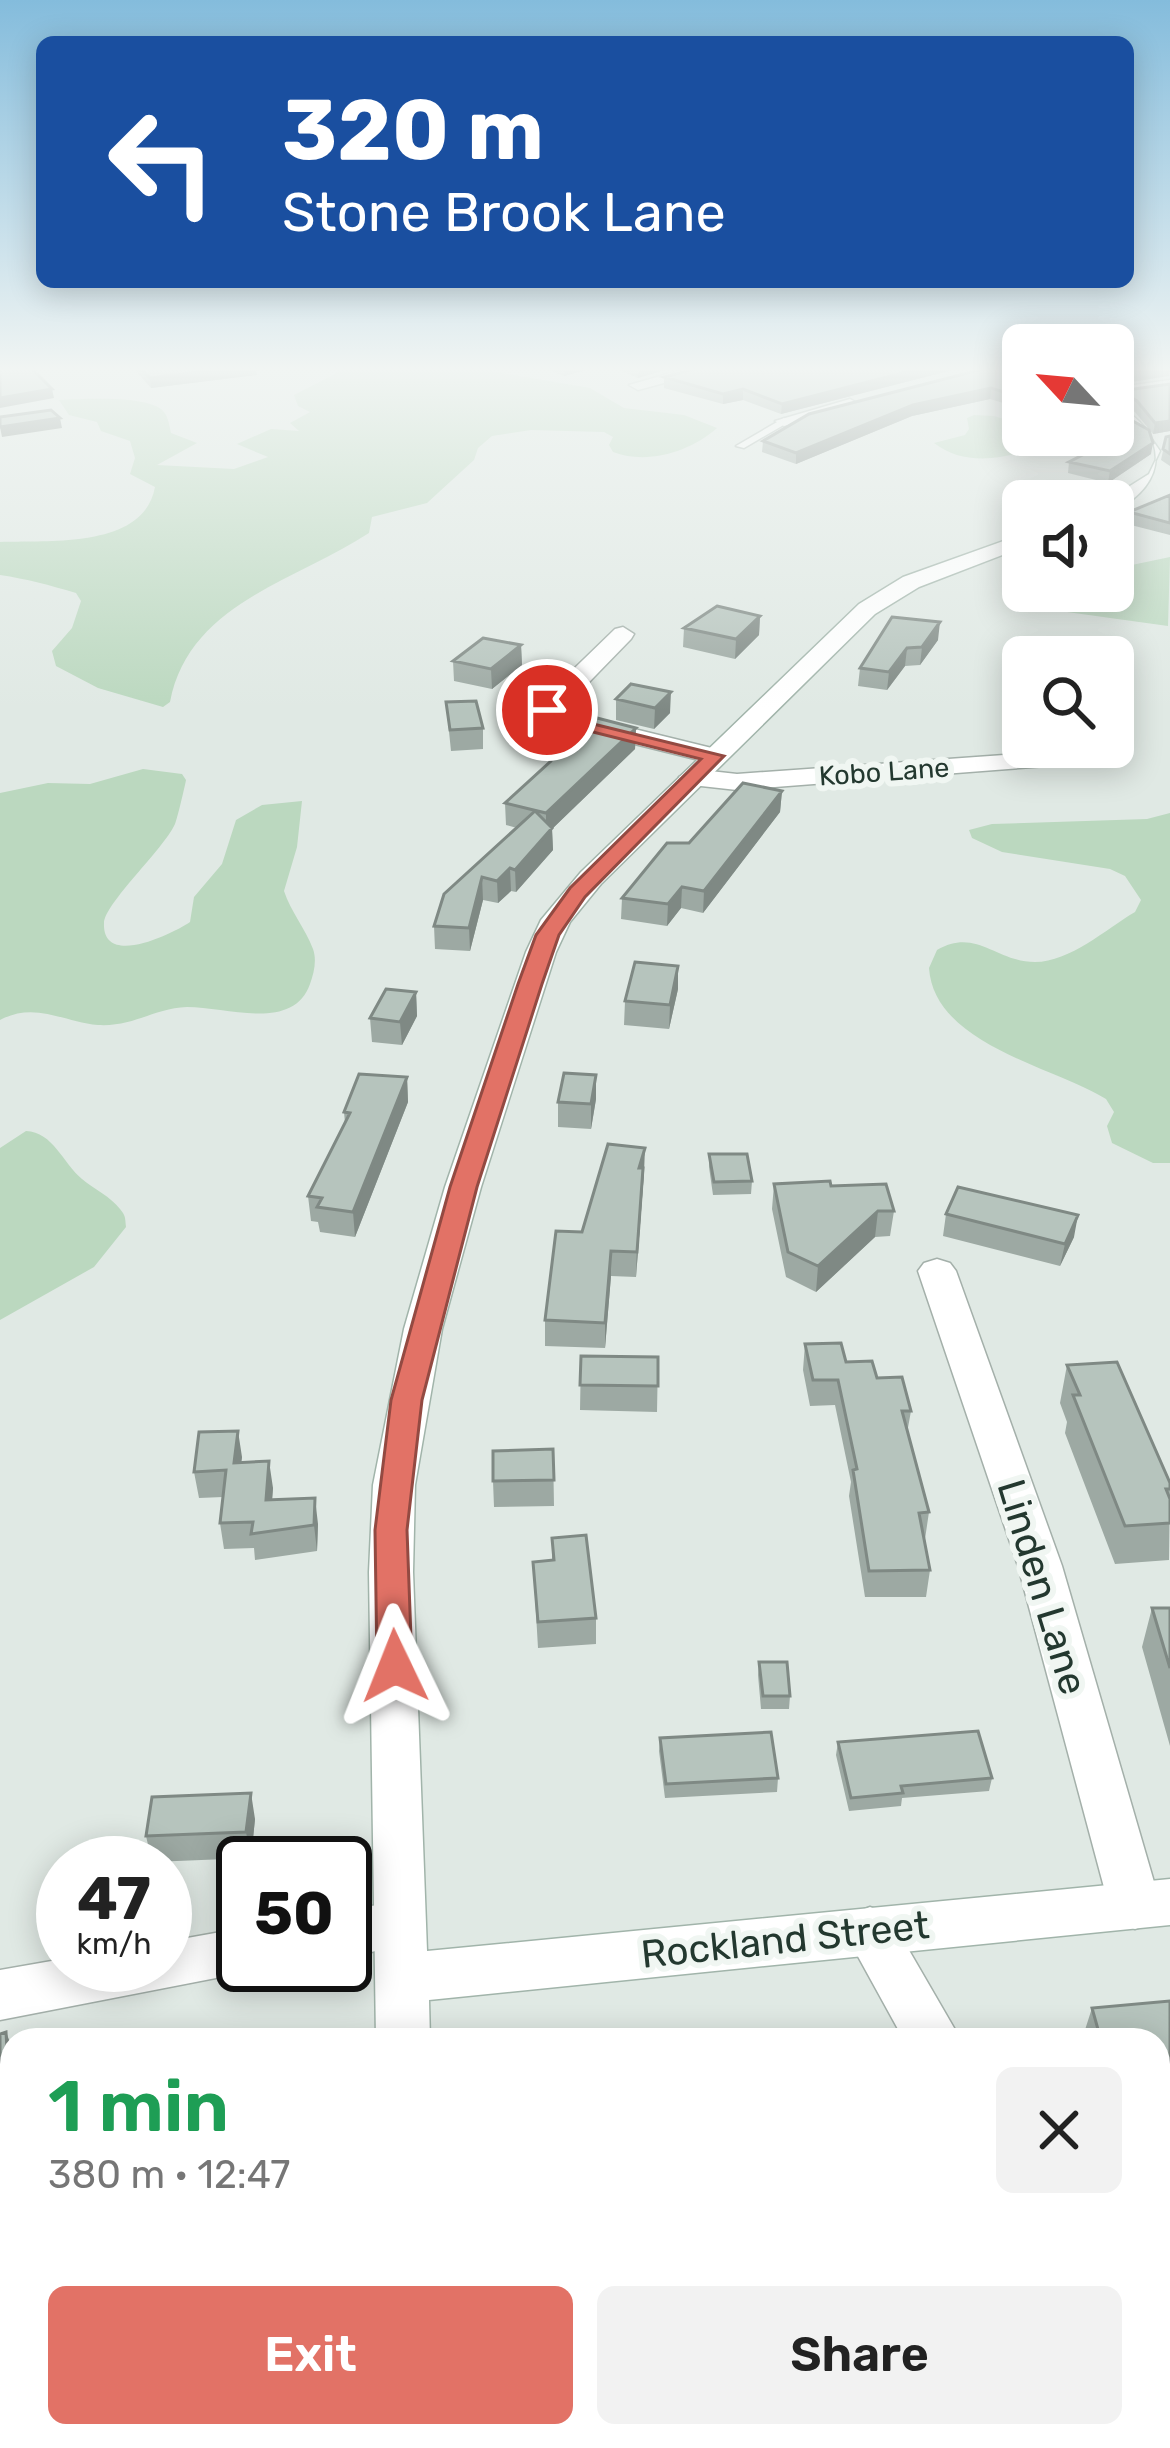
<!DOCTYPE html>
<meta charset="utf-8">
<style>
:root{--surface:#fff;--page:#f2f2f2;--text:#222;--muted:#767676;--accent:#e27266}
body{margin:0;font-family:Rubik,sans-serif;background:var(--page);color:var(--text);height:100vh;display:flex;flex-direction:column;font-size:45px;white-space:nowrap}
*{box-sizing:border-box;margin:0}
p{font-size:39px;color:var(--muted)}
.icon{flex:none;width:66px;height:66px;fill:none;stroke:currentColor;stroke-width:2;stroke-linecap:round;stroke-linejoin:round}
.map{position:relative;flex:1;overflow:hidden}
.details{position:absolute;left:0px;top:2028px;width:1170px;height:420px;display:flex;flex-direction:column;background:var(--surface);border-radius:36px 36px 0 0;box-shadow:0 6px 30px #0003}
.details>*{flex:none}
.top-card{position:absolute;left:36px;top:36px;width:1098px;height:252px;border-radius:18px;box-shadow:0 6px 30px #0003;background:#1a4fa0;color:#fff;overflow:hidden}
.needle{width:78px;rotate:296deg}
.fabs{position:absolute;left:1002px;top:324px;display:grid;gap:24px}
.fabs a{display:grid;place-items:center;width:132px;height:132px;border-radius:18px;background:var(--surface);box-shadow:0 6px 30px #0003;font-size:60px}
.speed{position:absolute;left:36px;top:1836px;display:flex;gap:24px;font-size:60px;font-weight:700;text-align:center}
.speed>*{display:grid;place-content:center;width:156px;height:156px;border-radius:50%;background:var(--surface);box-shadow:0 6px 30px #0003;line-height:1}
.speed small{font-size:30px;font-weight:400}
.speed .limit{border:6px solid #111;border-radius:18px;background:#fff;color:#111}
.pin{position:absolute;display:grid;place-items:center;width:102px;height:102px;color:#fff;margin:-51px;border:6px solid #fff;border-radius:50%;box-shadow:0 3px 12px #0007}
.me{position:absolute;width:132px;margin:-66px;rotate:358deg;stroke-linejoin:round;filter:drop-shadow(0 0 9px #0008)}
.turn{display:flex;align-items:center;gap:42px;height:252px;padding:0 48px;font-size:54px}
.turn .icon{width:156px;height:156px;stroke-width:2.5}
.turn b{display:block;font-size:84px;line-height:102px}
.round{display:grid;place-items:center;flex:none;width:126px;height:126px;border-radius:18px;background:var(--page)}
.summary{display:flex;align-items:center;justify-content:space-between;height:204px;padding:0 48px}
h1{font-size:72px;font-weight:600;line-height:90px;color:#1e9e55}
.primary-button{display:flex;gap:24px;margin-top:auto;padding:24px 48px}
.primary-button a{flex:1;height:138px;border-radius:18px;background:var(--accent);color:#fff;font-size:48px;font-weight:600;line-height:138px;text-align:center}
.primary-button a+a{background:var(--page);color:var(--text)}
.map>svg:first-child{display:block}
.green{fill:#bbd8bf}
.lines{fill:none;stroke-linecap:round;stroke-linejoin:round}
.lane-casing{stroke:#a4b0aa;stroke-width:3}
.street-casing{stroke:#a4b0aa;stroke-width:3}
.secondary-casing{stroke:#a1b4aa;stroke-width:3}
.lane{fill:#fff;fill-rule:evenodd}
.street{fill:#fff;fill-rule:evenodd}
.secondary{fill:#fff;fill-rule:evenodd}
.wall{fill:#9da9a3}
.shaded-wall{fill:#7f8984}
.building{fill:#b6c4bd;stroke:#7f8984;stroke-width:3}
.route{fill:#e27266;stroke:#934a42;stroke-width:3}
.labels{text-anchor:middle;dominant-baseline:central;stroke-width:12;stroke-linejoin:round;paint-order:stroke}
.far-street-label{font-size:27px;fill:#23382f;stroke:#f0f6f2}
.near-street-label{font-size:39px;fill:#23382f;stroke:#f0f6f2}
</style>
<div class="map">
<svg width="1170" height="2448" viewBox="0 0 1170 2448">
<rect width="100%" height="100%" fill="#e0e9e4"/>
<!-- green -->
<path class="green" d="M339,367l134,1 117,20 34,20 60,7 33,13c-27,24 -70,37 -104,24l-4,-7 4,-8 -9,-5 -73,-2 -39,6 -14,12 -4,12 -47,43 -55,14 -3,16c-73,48 -180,70 -199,169l-7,5 -65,-19 -42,-22 -4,-15 20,-23 9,-27 -5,-8c-27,-8 -49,-14 -76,-18v-33c49,-2 144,7 155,-55l-25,-13 5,-16 -5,-17 -29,-10 -4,-9 -28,-7 -10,-15c26,-1 76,-4 99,7 10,5 11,17 13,26l26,10 -40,22 77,4 34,-12 -31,-13 34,-15 28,2 -9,-8 20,-11 -12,-6 -4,-11 41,-21z
M974,415l20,1 29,9v10h14l8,7c-34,17 -79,26 -111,1l31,-8 4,-6 -2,-11z
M1170,557l-2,69 -101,-14 -65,-19 99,2 12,-4v-12l14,-13z
M143,769l39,5 4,6c-1,6 -9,40 -11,44 -12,26 -70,79 -71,99 -2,46 70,10 86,-1l4,-25 28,-33 14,-44 26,-15 40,-4 -5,46 -13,44c7,21 21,37 29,58 4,11 1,24 -3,35 -17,48 -82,23 -123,23 -33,1 -53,20 -89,18 -35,-3 -63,-24 -98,-5v-227l48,-10 42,1z
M1170,813v350h-17l-41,-20 -5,-17 7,-14 -8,-13c-51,-32 -172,-54 -177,-131l8,-18c39,-23 59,12 98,12 35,0 71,-33 100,-50l6,-12 -16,-24 -15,-7 -108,-17 -30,-14 -3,-8 23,-6 155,-5z
M26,1131c27,1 37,32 56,48 12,10 29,18 38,30 6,7 5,9 6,18l-32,40 -94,53v-172z"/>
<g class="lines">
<defs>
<path id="lane" d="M784,418l3,5 -43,25 -8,-2z"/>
<path id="street" d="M692,367h31l-85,23 -9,-5z
M1170,380v10l-57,8v-10z
M850,399l9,5 -3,4 -72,18 -9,-5z
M623,627l11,7 -3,5 -70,72 163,40 4,5 -4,5 -9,3 -177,-44 -3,-5 17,-25 63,-61z
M1076,750l9,3 4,5 -4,5 -348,27 -45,-5 -13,-8 13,-8 45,5z
M937,1259l13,4 6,8 106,295 99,340 -8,16 -18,7 -18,-7 -8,-16 -91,-340 -100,-295 6,-8z
M397,1902l18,6 8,17 -8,17 -70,16v-48z
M870,1907l18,7 73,126h-57l-60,-109 8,-17z
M243,1928v37h20l-1,4 -262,51v-50l63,-11v6h102v-23z
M1158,2387l12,5v56h-30l-6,-12h24z"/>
<path id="secondary" d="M1113,404c57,26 57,81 0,107v-10h-7l43,-27 11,-23 -9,-13 -38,-22z
M1023,534v13l-104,40 -44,27 -274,270 -31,38 -14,30 -75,235 -39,142 -27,156 -2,87 14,379 743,-72v46l-741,75 1,40h-54l-7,-468 4,-87 31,-156 41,-142 81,-235 15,-32 40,-48 278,-268 44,-27z
M393,2436h64l1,12h-64z"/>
</defs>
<!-- lane casing -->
<use href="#lane" class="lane-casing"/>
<!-- street casing -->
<use href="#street" class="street-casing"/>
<!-- secondary casing -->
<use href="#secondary" class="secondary-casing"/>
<!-- lane -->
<use href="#lane" class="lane"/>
<!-- street -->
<use href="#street" class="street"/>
<!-- secondary -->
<use href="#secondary" class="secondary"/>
</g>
<!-- wall -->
<path class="wall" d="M132,367h124l1,8 -106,13z
M541,367h56l-33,9z
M612,367h63l-37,11z
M964,367l-183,47 -38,-14 -20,4 -59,-16v-11z
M1023,373v36l-33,-10 -78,17 -116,48 -34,-12 1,-11z
M1170,384v47l-17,3 -18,-22 -17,-10 2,-11z
M1067,435h46l38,19 -43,29 -40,-10 1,-11 24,-13 -26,-10z
M1170,436v30l-9,-6 5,-23z
M1170,495v40l-43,-11 2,-12z
M760,616l-1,19 -24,24 -52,-12 1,-19z
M892,617l46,23 -18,25 -15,1 -18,24 -29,-4 2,-18z
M521,645l1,20 -30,24 -38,-8 -1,-20z
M616,699l54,14 -16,16 -38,-9z
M446,702l37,26v21l-32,2z
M636,728l-1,21 -83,80 1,21 -37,42 -5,-1 -13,12 -15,-3 -13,51 -35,-2 -1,-23 83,-98 -11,-3 -1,-22 70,-63z
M782,791l-2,21 -77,101 -22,-5 -14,18 -46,-7 1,-21 67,-55z
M678,989l-9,40 -45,-4 1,-24z
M416,992l1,24 -15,29 -30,-3 -2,-24z
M407,1077l1,25 -53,135 -35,-5 -2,-10 -7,-1 -3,-25 37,-73 -1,-11z
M596,1099l-5,30 -33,-2v-25z
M709,1154l43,27 -1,13 -38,1 -4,-28z
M644,1173l-8,104 -25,-1 -6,72 -60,-2v-26l37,-88z
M774,1184l57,2 63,25 -4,25 -15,1 -59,55 -30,-15 -14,-68z
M946,1214l128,23 -14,29 -117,-30z
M805,1344l72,34 34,33 -4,22 22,79 -4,27 5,31 -4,27h-61l-16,-101 2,-14 -16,-77 -25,1 -7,-36z
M581,1356l77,1 -1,55 -77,-2z
M1067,1365l103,118 -1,77 -54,4 -50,-131 2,-11 -7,-19z
M553,1449l1,57 -60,1 -1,-26z
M242,1457l-1,5 32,26 -1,12 46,24 -1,27 -62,9 -1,-12 -30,1 -4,-26 3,-26 -24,1 -5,-26z
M552,1538l44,80v26l-58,4 -5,-86 19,-1z
M1152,1608h18v138l-28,-99z
M759,1662l31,34 -1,13h-28l-3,-34z
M660,1738l118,40 -1,14 -112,6 -6,-47z
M838,1742l154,36 -3,13 -87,7 -1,8 -52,5 -13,-56z
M255,1819l-4,39 -99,4 -6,-26z
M1170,2001v101l-12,1v-63h-72l-2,-7 8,-25z
M942,2436h85l-2,6 -13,6h-64z"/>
<!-- shaded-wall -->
<path class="shaded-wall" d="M238,367h18l1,8 -106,13 -1,-10z
M564,367h33l-33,9z
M639,367h36l-37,11z
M926,367h38l-183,47 1,-10z
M1160,367h10l-1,9 -56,9v-10z
M991,388l-1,11 -78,17 -116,48v-11l117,-48z
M52,389l2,9 -54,10v-10z
M743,389v11l-20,4v-10z
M60,418l2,10 -60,9 -2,-10z
M1170,421v10l-17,3 2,-11z
M1153,443l-2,11 -43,29 2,-12z
M760,616l-1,19 -24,24 1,-20z
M940,622l-2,18 -18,25 2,-18z
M521,645l1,20 -30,24 -1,-20z
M907,648l-2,18 -18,24 2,-18z
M671,692l-1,21 -16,16 1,-21z
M636,728l-1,21 -83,80 1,21 -37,42 -1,-22 31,-35v-22z
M782,791l-2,21 -77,101 1,-22z
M510,868l1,23 -13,12 -1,-22z
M482,877l1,23 -13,51 -1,-23z
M682,887l-1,21 -14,18 1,-22z
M678,966v23l-9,40 1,-24z
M416,992l1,24 -15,29 -2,-23z
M596,1075v24l-5,30v-25z
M407,1077l1,25 -53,135 -2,-25z
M645,1148l-1,25 -8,104 3,-109z
M878,1211l-3,26 -59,55 2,-26z
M1078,1215l-4,22 -14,29 5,-22z
M611,1251v25l-6,72v-25z
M238,1431l4,26 -4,32 -4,-26z
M269,1461l4,27 -3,39 -4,-27z
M315,1498l3,26 -1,27 -3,-26z
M251,1793l4,26 -4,39 -5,-26z
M6,2032l5,13 1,73 -12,3z
M12,2377v13l-12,4v-13z
M997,2436h30l-2,6 -13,6h-43z"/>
<!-- building -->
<path class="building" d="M0,367h30l22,22 -52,9z
M139,367h99l-88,11z
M702,367h224l-144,37 -39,-15 -20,5 -59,-17z
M991,367h8l24,6v25l-32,-10 -78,17 -117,48 -33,-12 46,-27z
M1113,367h47l-47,8z
M1170,384v37l-15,2 -18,-22 -17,-10z
M51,410l9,8 -60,9v-10z
M1113,410l36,20 4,13 -43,28 -41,-9 37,-19 -20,-8h27z
M1170,436v18l-7,-5 3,-12z
M1170,495v28l-41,-11z
M717,606l43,10 -24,23 -52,-11z
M892,617l48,5 -18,25 -15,1 -18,24 -29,-4z
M483,638l38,7 -30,24 -38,-8z
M631,684l40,8 -16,16 -39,-9z
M476,701l7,27 -33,2 -4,-28z
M597,718l39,10 -90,85 -41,-10 46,-42 3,-25 21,4z
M743,783l39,8 -78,100 -22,-4 -14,17 -46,-6 45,-55h22z
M535,811l17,17 -37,42 -5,-2 -13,13 -15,-4 -13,51 -35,-2 10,-32z
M635,962l43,4 -8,39 -45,-4z
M386,989l30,3 -16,30 -30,-4z
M564,1073l32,2 -5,29 -33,-2z
M359,1074l48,3 -54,135 -36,-5 5,-9 -14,-2 42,-83 -6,-1z
M608,1144l37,4 -6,20h4l-6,84 -26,-1 -6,72 -60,-3 11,-89 26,1z
M709,1154h38l5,27 -38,1z
M830,1181l1,5 55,-2 8,27h-16l-60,55 -30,-14 -14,-68z
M958,1187l120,28 -13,29 -119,-30z
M841,1343l5,19 26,-1 5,17 25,-1 9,34h-9l27,101 -10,1 11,57 -61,1 -16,-101 4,-1 -19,-89h-25l-8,-36z
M581,1356l77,1v29l-78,-1z
M1117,1362l53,121v6h-4l4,10v24l-45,3 -52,-131h7l-13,-30z
M238,1431l-4,32 35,-2 -3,39 49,-2 -1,27 -63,9 2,-12 -33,1 6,-53 -32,2 5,-40z
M553,1449l1,31 -61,1v-30z
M586,1535l10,83 -58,4 -5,-60 21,-2 -2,-22z
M1152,1608h18v60z
M759,1662h28l3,34h-27z
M978,1731l14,47 -91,8 2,7 -52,5 -13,-56z
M771,1732l7,46 -112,6 -6,-46z
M251,1793l-5,39 -100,4 6,-39z
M1170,2001v77l-12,1v-39h-57l-9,-32z
M6,2032l4,72 -10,3v-73z
M10,2343l2,34 -12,4v-35z
M959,2436h38l-28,12h-4z"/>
<!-- sky -->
<linearGradient id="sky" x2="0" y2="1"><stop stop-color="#84bcdc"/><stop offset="0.52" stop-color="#f1f5f3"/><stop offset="1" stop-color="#f1f5f3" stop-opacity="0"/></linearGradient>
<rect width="1170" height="710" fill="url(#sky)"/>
<!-- route -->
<path class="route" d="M547,705l30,15 147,36 -139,141 -26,38 -17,49 -65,203 -55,213 -15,130 5,136 -5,9 -12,5 -13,-5 -5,-9 -2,-136 16,-130 59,-213 68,-203 18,-49 34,-47 131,-129 -160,-40 -3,-9z"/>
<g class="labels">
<!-- far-street labels -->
<g class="far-street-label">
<text transform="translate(884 772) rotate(-4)">Kobo Lane</text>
</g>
<!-- near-street labels -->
<g class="near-street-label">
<text transform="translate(1042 1587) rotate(73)">Linden Lane</text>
<text transform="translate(785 1940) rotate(-6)">Rockland Street</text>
</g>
</g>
</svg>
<div class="fabs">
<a><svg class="needle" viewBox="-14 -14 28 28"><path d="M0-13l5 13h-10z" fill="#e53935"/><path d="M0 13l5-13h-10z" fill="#767676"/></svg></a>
<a><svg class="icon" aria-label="sound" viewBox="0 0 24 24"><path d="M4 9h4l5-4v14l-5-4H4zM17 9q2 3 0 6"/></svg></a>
<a><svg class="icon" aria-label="search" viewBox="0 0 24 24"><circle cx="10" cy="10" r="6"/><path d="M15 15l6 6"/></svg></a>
</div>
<div class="speed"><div>47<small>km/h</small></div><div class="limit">50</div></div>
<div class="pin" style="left:547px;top:710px;background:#d93025"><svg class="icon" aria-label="arrive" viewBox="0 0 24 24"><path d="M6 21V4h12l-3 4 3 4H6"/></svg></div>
<svg class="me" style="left:395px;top:1666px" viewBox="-20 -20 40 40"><path d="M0-17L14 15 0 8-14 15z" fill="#e27266" stroke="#fff" stroke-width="4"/></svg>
<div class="top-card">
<div class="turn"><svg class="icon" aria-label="left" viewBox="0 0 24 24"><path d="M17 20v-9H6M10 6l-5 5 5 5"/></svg><div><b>320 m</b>Stone Brook Lane</div></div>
</div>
<section class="details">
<div class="summary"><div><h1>1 min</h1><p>380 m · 12:47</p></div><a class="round"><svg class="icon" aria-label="close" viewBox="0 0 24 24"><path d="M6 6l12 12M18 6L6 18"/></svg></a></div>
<div class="primary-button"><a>Exit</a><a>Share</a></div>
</section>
</div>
